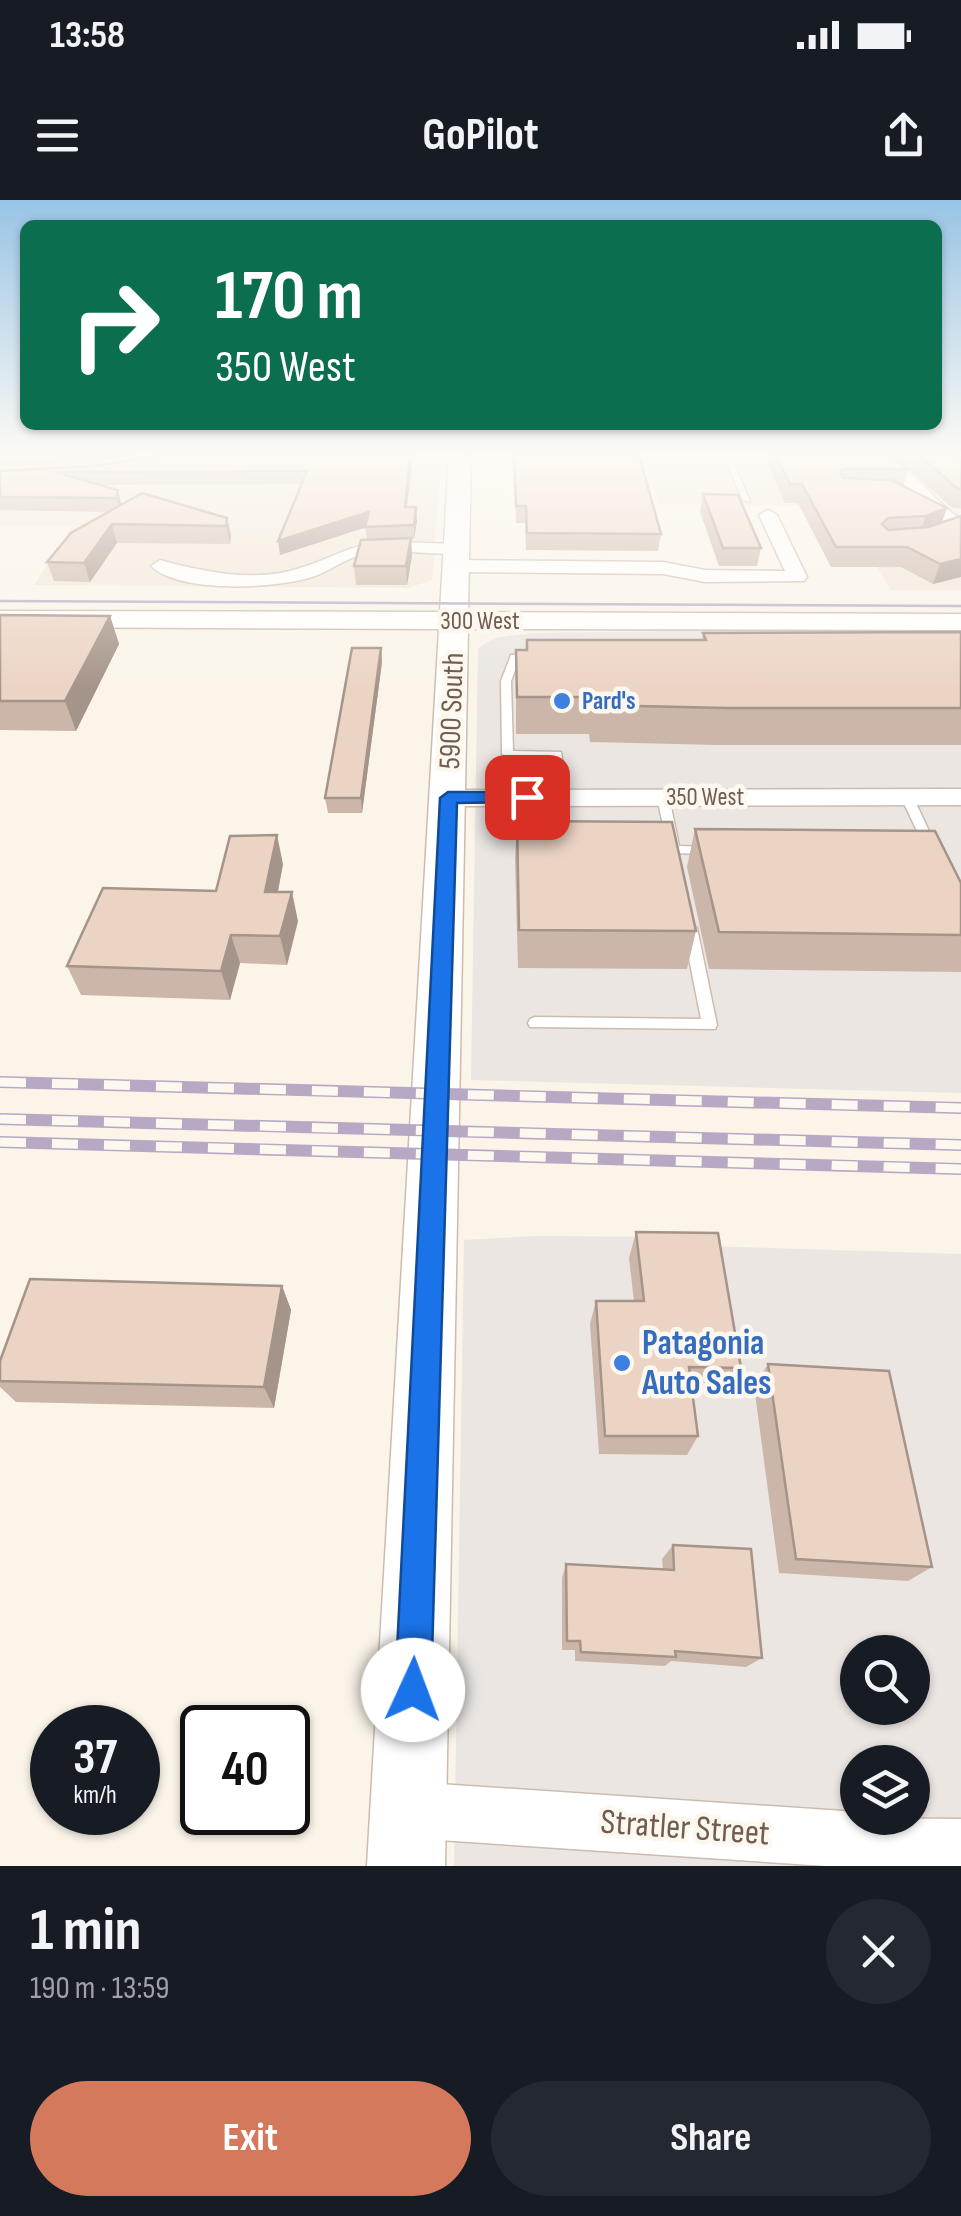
<!DOCTYPE html>
<meta charset="utf-8">
<style>
:root{--surface:#171b24;--page:#242831;--text:#f1f3f6;--muted:#9ea1a6;--accent:#d5795d}
body{margin:0;font-family:"Sofia Sans Condensed",sans-serif;background:var(--page);color:var(--text);height:100vh;display:flex;flex-direction:column;font-size:38px;white-space:nowrap}
*{box-sizing:border-box;margin:0}
p{font-size:32px;color:var(--muted)}
.icon{flex:none;width:55px;height:55px;fill:none;stroke:currentColor;stroke-width:2;stroke-linecap:round;stroke-linejoin:round}
.map{position:relative;height:1666px;overflow:hidden}
.side{display:flex;flex-direction:column;background:var(--surface);flex:1}
.side>*{flex:none}
.hud{position:absolute;left:20px;top:20px;width:922px;height:210px;border-radius:15px;box-shadow:0 2px 8px #0004;background:#0b6e4f;color:#fff;overflow:hidden}
.tools{position:absolute;left:840px;top:1435px;display:grid;gap:20px}
.tools a{display:grid;place-items:center;width:90px;height:90px;border-radius:50%;background:var(--surface);box-shadow:0 2px 8px #0004;font-size:50px}
.speed{position:absolute;left:30px;top:1505px;display:flex;gap:20px;font-size:50px;font-weight:700;text-align:center}
.speed>*{display:grid;place-content:center;width:130px;height:130px;border-radius:50%;background:var(--surface);box-shadow:0 2px 8px #0004;line-height:1}
.speed small{font-size:25px;font-weight:400}
.speed .limit{border:5px solid #111;border-radius:15px;background:#fff;color:#111}
.pin{position:absolute;display:grid;place-items:center;width:85px;height:85px;color:#fff;margin:-42px;border-radius:20px;box-shadow:0 5px 15px #0006}
.me{position:absolute;width:110px;margin:-55px;rotate:2deg;stroke-linejoin:round;filter:drop-shadow(0 0 8px #0008)}
.turn{display:flex;align-items:center;gap:35px;height:210px;padding:0 30px;font-size:45px}
.turn .icon{width:130px;height:130px;stroke-width:2.5}
.turn b{display:block;font-size:70px;line-height:85px}
.round{display:grid;place-items:center;flex:none;width:105px;height:105px;border-radius:52px;background:var(--page)}
.summary{display:flex;align-items:center;justify-content:space-between;height:170px;padding:0 30px}
h1{font-size:60px;font-weight:700;line-height:75px}
.primary-button{display:flex;gap:20px;margin-top:auto;padding:20px 30px}
.primary-button a{flex:1;height:115px;border-radius:60px;background:var(--accent);color:#fff;font-size:40px;font-weight:700;line-height:115px;text-align:center}
.primary-button a+a{background:var(--page);color:var(--text)}
.status{display:flex;justify-content:space-between;align-items:center;height:70px;padding:0 50px;background:var(--surface);direction:ltr}
.status svg{height:28px;fill:currentColor}
header{display:flex;justify-content:space-between;align-items:center;height:130px;padding:0 30px;background:var(--surface);font-size:45px;font-weight:700}
.map>svg:first-child{display:block}
.residential{fill:#f1e6d8}
.industrial{fill:#ebe6e2;fill-rule:evenodd}
.lines{fill:none;stroke-linecap:round;stroke-linejoin:round}
.lane-casing{stroke:#cbbcb0;stroke-width:3}
.street-casing{stroke:#cbbcb0;stroke-width:3}
.secondary-casing{stroke:#cdbcae;stroke-width:3}
.lane{fill:#fff;fill-rule:evenodd}
.street{fill:#fff;fill-rule:evenodd}
.secondary{fill:#fff;fill-rule:evenodd}
.tram{stroke:#b7a8c3;stroke-width:2.5}
.rail-casing{stroke:#b7a8c3;stroke-width:12}
.rail{stroke:#fdf8ef;stroke-width:9;stroke-dasharray:26;stroke-linecap:butt}
.wall{fill:#cbb6a9}
.shaded-wall{fill:#a59489}
.building{fill:#ecd4c4;stroke:#a59489;stroke-width:2.5}
.route{fill:#1a73e8;stroke:#114b97;stroke-width:2.5}
.shop-dot{fill:#3f7fe0;stroke:#fdf8ef;stroke-width:4}
.labels{text-anchor:middle;dominant-baseline:central;stroke-width:9;stroke-linejoin:round;paint-order:stroke}
.far-street-label{font-size:25px;fill:#715c50;stroke:#fdf8ef}
.far-shop-label{font-size:25px;font-weight:bold;fill:#366cbe;stroke:#fdf8ef;text-anchor:start}
.street-label{font-size:30px;fill:#715c50;stroke:#fdf8ef}
.near-shop-label{font-size:35px;font-weight:bold;fill:#366cbe;stroke:#fdf8ef;text-anchor:start}
.near-street-label{font-size:35px;fill:#715c50;stroke:#fdf8ef}
</style>
<div class="status"><b>13:58</b><svg viewBox="0 0 49 12"><path d="M0 12V9h3v3zM5 12V6h3v6zM10 12V3h3v9zM15 12V0h3v12zM26 1h20v11H26zM47 4h2v5h-2z"/></svg></div>
<header><svg class="icon" aria-label="menu" viewBox="0 0 24 24"><path d="M4 6h16M4 12h16M4 18h16"/></svg>GoPilot<svg class="icon" aria-label="share" viewBox="0 0 24 24"><path d="M12 15V3M7 8l5-5 5 5M5 13v7h14v-7"/></svg></header>
<div class="map">
<svg width="961" height="1666" viewBox="0 0 961 1666">
<rect width="100%" height="100%" fill="#faf4e9"/>
<!-- residential -->
<path class="residential" d="M0,255h441l-9,125 -24,8 -374,-3 38,-59 -72,-1z
M644,255h317v135h-70l-52,-84 -180,-2z"/>
<!-- industrial -->
<path class="industrial" d="M742,430l219,1v462l-490,-13 7,-432 17,-10 38,-5z
M536,1036l168,1 2,9 255,8v612h-507l10,-626zM858,1452h54v56h-54zM858,1562h54v56h-54z"/>
<g class="lines">
<defs>
<path id="lane" d="M723,255h8l19,47 -7,-2z
M511,455l23,-1 5,3 -5,3h-15l-8,21 2,70 48,1 7,45 -2,3h-8l-2,-3 -4,-40h-44l-6,-3 -1,-73z
M663,593l6,4 10,49 32,1 6,4 -2,3 -46,-1 -12,-56z
M907,593l6,4 24,51 -2,3h-8l-2,-3 -24,-51z
M690,723l7,5 20,97 -2,4 -185,-2 -2,-4 2,-4 5,-2 166,2 -18,-91z"/>
<path id="street" d="M865,255c45,-1 61,43 96,64v12l-19,-9 -49,-48z
M768,310l9,5 30,62 -3,4 -99,1 -42,-8 -208,-2 -9,-6 9,-6 208,2 42,8 80,1 -26,-56z
M397,342l59,2 9,5 -9,5c-30,0 -62,-5 -92,0 -18,4 -33,16 -49,22 -37,13 -135,18 -164,-10l9,-6c44,12 95,23 140,8 39,-12 51,-26 97,-26z
M961,589v16l-513,1 -13,-8 13,-8z
M409,1582l449,30v6l103,1v47h-135l-417,-28 -20,-8 -8,-20 8,-20z"/>
<path id="secondary" d="M449,255h22l-3,157 493,2v16l-493,-1 -23,1237h-78l72,-1237 -439,-2v-16l440,1z"/>
</defs>
<!-- lane casing -->
<use href="#lane" class="lane-casing"/>
<!-- street casing -->
<use href="#street" class="street-casing"/>
<!-- secondary casing -->
<use href="#secondary" class="secondary-casing"/>
<!-- lane -->
<use href="#lane" class="lane"/>
<!-- street -->
<use href="#street" class="street"/>
<!-- secondary -->
<use href="#secondary" class="secondary"/>
<!-- tram -->
<path class="tram" d="M0,401l961,5"/>
<defs>
<path id="rail" d="M0,882l961,26
M0,919l961,26
M0,942l961,27"/>
</defs>
<!-- rail casing -->
<use href="#rail" class="rail-casing"/>
<!-- rail -->
<use href="#rail" class="rail"/>
</g>
<!-- wall -->
<path class="wall" d="M0,255h140l-42,6 -98,6z
M166,255h247l-6,52h9l1,14 -3,18h-3l1,17 -5,29h-51l-2,-19 13,-26 -2,-13 -85,28 21,-71 -202,1 19,5 3,15 106,13 4,18 -1,8 -113,-1 -27,39 -36,-1 -7,-19 62,-50 -109,-2v-39l94,-5z
M513,255h126l22,79 -3,17 -132,-1 -1,-27h-9z
M764,255h197v54l-10,-2 -55,-49h-4l16,11 -5,17 44,22 -5,14 19,-6v61l-28,7 -32,-17h-70l-33,-64h-13z
M703,294l58,54 -4,18h-38l-19,-54z
M0,415l110,1 9,28 -43,87 -76,-1z
M961,432v113h-242l-129,-3 -1,-8h-73v-84h10l1,-10h175l1,-7z
M381,448l1,14 -20,151h-34l-3,-15z
M517,621l179,110 -9,38 -169,-1 -3,-109z
M695,629l266,54v89l-252,-3 -22,-102z
M283,664l-5,28 20,29 -11,44 -47,-2 -10,37 -149,-5 -14,-29 149,-75z
M636,1032l105,136 -12,21 -37,-1 6,48 -11,19 -88,-1 -9,-130 6,-23h38l-5,-43z
M282,1086l9,24 -17,98 -258,-6 -16,-15v-26z
M768,1164l164,203 -24,14 -129,-8 -25,-187z
M673,1345l89,113 -16,9 -75,-6 -6,5 -90,-5v-11h-13v-72l4,-14 97,5 -1,-10z"/>
<!-- shaded-wall -->
<path class="shaded-wall" d="M96,255h44l-42,6z
M410,255h3l-8,66v-14z
M118,290l3,13 -1,9 -4,-14z
M416,307l1,14 -3,18v-14z
M947,308l-7,20 -21,7 7,-19z
M369,312l1,14 -90,29 -2,-14z
M227,318l4,18 -1,8 -4,-18z
M112,324l5,19 -27,39 -6,-19z
M411,338l1,18 -5,29 -1,-19z
M961,359v18l-28,7 7,-20z
M110,416l9,28 -43,87 -11,-30z
M381,448l1,14 -20,151 -1,-15z
M277,635l6,29 -11,57 -7,-29z
M292,692l6,29 -11,44 -7,-29z
M231,735l9,28 -10,37 -9,-29z
M282,1086l9,24 -17,98 -10,-21z"/>
<!-- building -->
<path class="building" d="M166,255h244l-5,52h11l-2,18 -49,2 4,-15 -91,29 29,-70 -252,1 63,18 -2,8 -116,-1v-26l94,-5z
M514,255h125l22,79 -134,-1 -1,-27h-10z
M776,255h112l20,14h-64l-4,3 4,6 47,2 56,28 -21,8 -38,2 -6,6 6,6 40,-3 33,-11v43l-21,5 -33,-17h-71l-34,-63h-12z
M919,255h42v34l-4,-1z
M142,293l85,25 -1,8 -114,-2 -28,39 -37,-1 24,-29z
M703,294l35,1 23,53h-38z
M411,338l-5,28h-52l7,-26z
M0,415l110,1 -45,85h-65z
M961,432v76h-234l-133,-3 -1,-8h-76l-1,-47h11v-10h179l-3,-7z
M352,448h29l-20,150h-36z
M517,621l155,1 24,109 -177,-1z
M695,629l240,2 26,52v52l-242,-3z
M277,635l-12,57h27l-12,44 -49,-1 -10,36 -154,-5 36,-78 113,3 14,-55z
M636,1032l82,1 23,135 -52,-1 9,69h-93l-9,-135h48z
M30,1079l252,7 -18,101 -264,-6v-20z
M768,1164l121,7 43,196 -136,-8z
M673,1345l78,4 11,109 -87,-7 1,6 -95,-5 -1,-11h-13l-1,-77 108,6z"/>
<!-- sky -->
<linearGradient id="sky" x2="0" y2="1"><stop stop-color="#98c4e5"/><stop offset="0.52" stop-color="#fdfaf5"/><stop offset="1" stop-color="#fdfaf5" stop-opacity="0"/></linearGradient>
<rect width="961" height="488" fill="url(#sky)"/>
<!-- route -->
<path class="route" d="M448,592h79l9,5 -9,5 -70,1 -26,887 -5,13 -13,5 -13,-5 -5,-13 45,-892z"/>
<!-- markers -->
<g class="shop-dot">
<circle cx="562" cy="501" r="10"/>
<circle cx="622" cy="1163" r="10"/>
</g>
<g class="labels">
<!-- far-street labels -->
<g class="far-street-label">
<text x="480" y="421">300 West</text>
<text x="705" y="597">350 West</text>
</g>
<!-- far-shop labels -->
<g class="far-shop-label">
<text x="582" y="501">Pard's</text>
</g>
<!-- street labels -->
<g class="street-label">
<text transform="translate(452 511) rotate(-88)">5900 South</text>
</g>
<!-- near-shop labels -->
<g class="near-shop-label">
<text x="642" y="1143">Patagonia<tspan x="642" dy="40">Auto Sales</tspan></text>
</g>
<!-- near-street labels -->
<g class="near-street-label">
<text transform="translate(685 1628) rotate(4)">Stratler Street</text>
</g>
</g>
</svg>
<div class="tools">
<a><svg class="icon" aria-label="search" viewBox="0 0 24 24"><circle cx="10" cy="10" r="6"/><path d="M15 15l6 6"/></svg></a>
<a><svg class="icon" aria-label="layers" viewBox="0 0 24 24"><path d="M12 4l9 5-9 5-9-5zM3 14l9 5 9-5"/></svg></a>
</div>
<div class="speed"><div>37<small>km/h</small></div><div class="limit">40</div></div>
<div class="pin" style="left:527px;top:597px;background:#d93025"><svg class="icon" aria-label="arrive" viewBox="0 0 24 24"><path d="M6 21V4h12l-3 4 3 4H6"/></svg></div>
<svg class="me" style="left:413px;top:1490px" viewBox="-20 -20 40 40"><circle r="19" fill="#fff"/><path d="M0-13L10 11 0 6-10 11z" fill="#1a73e8"/></svg>
<div class="hud">
<div class="turn"><svg class="icon" aria-label="right" viewBox="0 0 24 24"><path d="M7 20v-9h11M14 6l5 5-5 5"/></svg><div><b>170 m</b>350 West</div></div>
</div>
</div>
<section class="side">
<div class="summary"><div><h1>1 min</h1><p>190 m · 13:59</p></div><a class="round"><svg class="icon" aria-label="close" viewBox="0 0 24 24"><path d="M6 6l12 12M18 6L6 18"/></svg></a></div>
<div class="primary-button"><a>Exit</a><a>Share</a></div>
</section>
